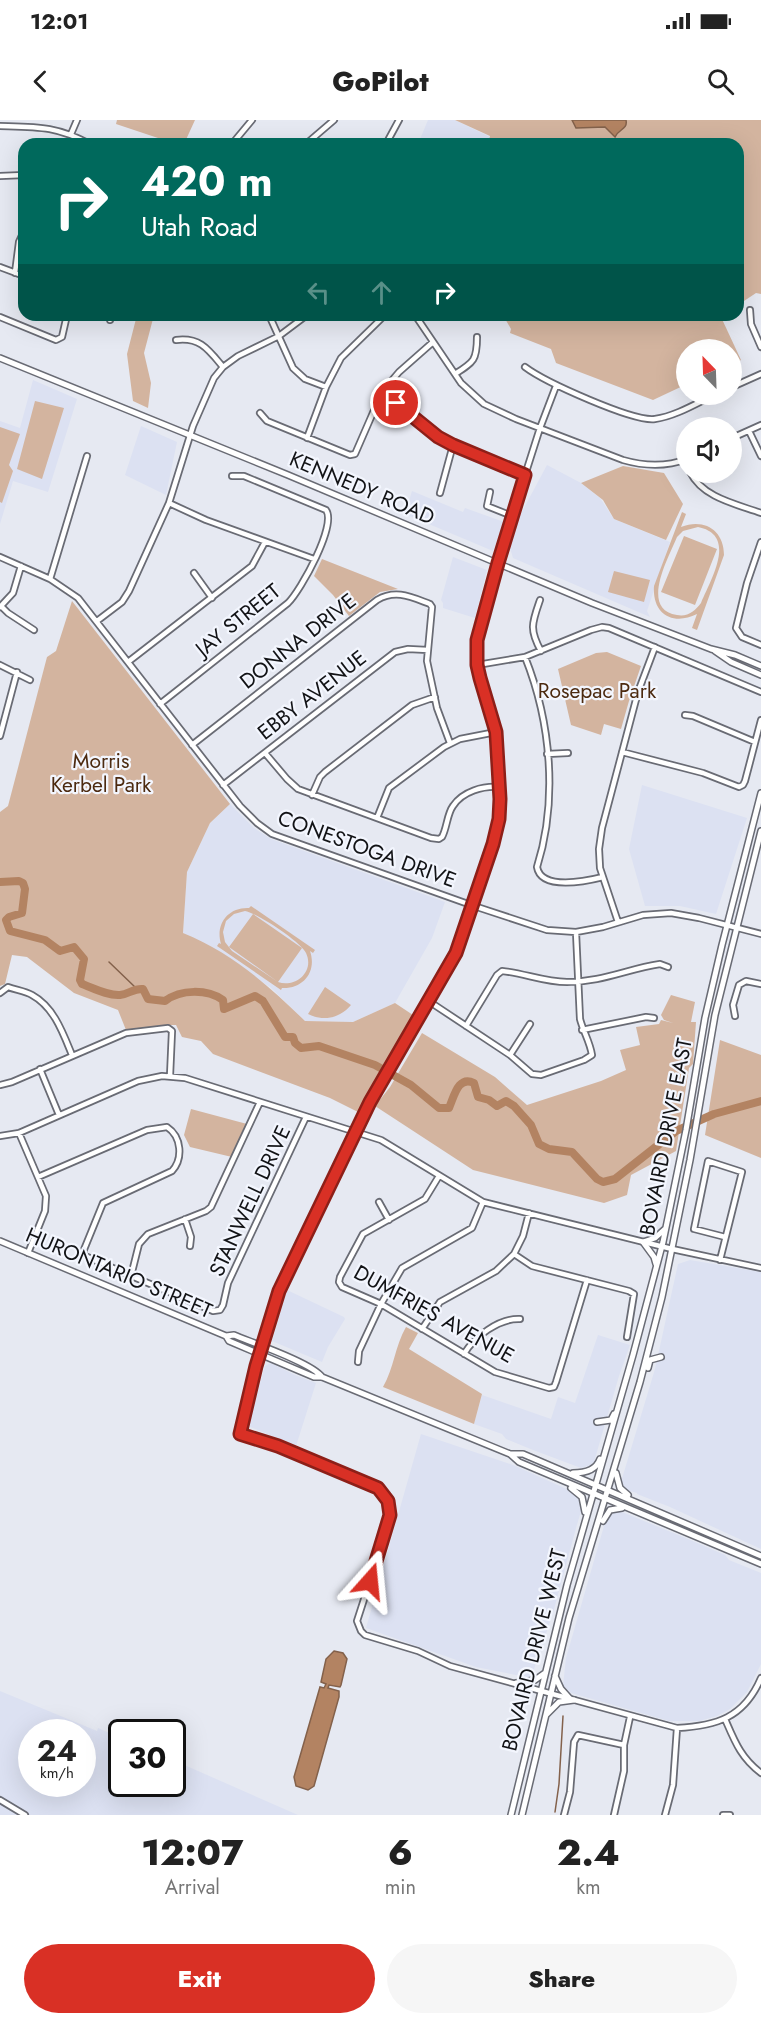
<!DOCTYPE html>
<style>
:root{--surface:#fff;--page:#f6f6f6;--text:#222;--muted:#767676;--accent:#d93025}
body{margin:0;font-family:Jost,sans-serif;background:var(--page);color:var(--text);height:100vh;display:flex;flex-direction:column;font-size:22px;white-space:nowrap}
*{box-sizing:border-box;margin:0}
p{font-size:20px;color:var(--muted)}
.icon{flex:none;width:33px;height:33px;fill:none;stroke:currentColor;stroke-width:2;stroke-linecap:round;stroke-linejoin:round}
.map{position:relative;height:1695px;overflow:hidden}
.details{display:flex;flex-direction:column;background:var(--surface);flex:1}
.details>*{flex:none}
.guide{position:absolute;left:18px;top:18px;width:726px;height:183px;border-radius:18px;box-shadow:0 6px 24px #0002;background:#00695c;color:#fff;overflow:hidden}
.needle{width:39px;rotate:337deg}
.tools{position:absolute;left:676px;top:219px;display:grid;gap:12px}
.tools a{display:grid;place-items:center;width:66px;height:66px;border-radius:50%;background:var(--surface);box-shadow:0 6px 24px #0002;font-size:30px}
.speed{position:absolute;left:18px;top:1599px;display:flex;gap:12px;font-size:30px;font-weight:700;text-align:center}
.speed>*{display:grid;place-content:center;width:78px;height:78px;border-radius:50%;background:var(--surface);box-shadow:0 6px 24px #0002;line-height:1}
.speed small{font-size:15px;font-weight:400}
.speed .limit{border:3px solid #111;border-radius:9px;background:#fff;color:#111}
.pin{position:absolute;display:grid;place-items:center;width:51px;height:51px;color:#fff;margin:-26px;border:3px solid #fff;border-radius:50%;box-shadow:0 2px 6px #0007}
.me{position:absolute;width:66px;margin:-33px;rotate:18deg;stroke-linejoin:round;filter:drop-shadow(0 0 4px #0008)}
.turn{display:flex;align-items:center;gap:21px;height:126px;padding:0 24px;font-size:27px}
.turn .icon{width:78px;height:78px;stroke-width:2.5}
.turn b{display:block;font-size:42px;line-height:51px}
.lanes{display:flex;align-items:center;height:57px;padding:0 24px;background:#0003;justify-content:center;gap:30px;direction:ltr}
.lanes .off{opacity:.35}
.eta{display:flex;justify-content:space-evenly;align-items:center;height:102px;text-align:center}
.eta b{font-size:36px;font-weight:800;line-height:42px}
.cta{display:flex;gap:12px;margin-top:auto;padding:12px 24px}
.cta a{flex:1;height:69px;border-radius:36px;background:var(--accent);color:#fff;font-size:24px;font-weight:800;line-height:69px;text-align:center}
.cta a+a{background:var(--page);color:var(--text)}
.status{display:flex;justify-content:space-between;align-items:center;height:42px;padding:0 30px;background:var(--surface);direction:ltr}
.status svg{height:16px;fill:currentColor}
header{display:flex;justify-content:space-between;align-items:center;height:78px;padding:0 24px;background:var(--surface);font-size:27px;font-weight:800}
.map>svg:first-child{display:block}
.built{fill:#dce1f2;fill-rule:evenodd}
.green{fill:#d3b49f;fill-rule:evenodd}
.water{fill:#b38362;stroke:#83614b;stroke-width:1.5}
.lines{fill:none;stroke-linecap:round;stroke-linejoin:round}
.stream{stroke:#83614b;stroke-width:1.5}
.river{stroke:#b38362;stroke-width:8}
.minor-casing{stroke:#696b74;stroke-width:8}
.major-casing{stroke:#696b74;stroke-width:8}
.minor{stroke:#fff;stroke-width:4.5}
.major{stroke:#fff;stroke-width:5}
.route-casing{stroke:#8d1f18;stroke-width:15}
.route{stroke:#d93025;stroke-width:10}
.labels{text-anchor:middle;dominant-baseline:central;stroke-width:4.5;stroke-linejoin:round;paint-order:stroke}
.street-label{font-size:21px;fill:#121316;stroke:#f3f6fe}
.park-label{font-size:21px;fill:#4c2a10;stroke:#f3f6fe}
</style>
<div class="status"><b>12:01</b><svg viewBox="0 0 49 12"><path d="M0 12V9h3v3zM5 12V6h3v6zM10 12V3h3v9zM15 12V0h3v12zM26 1h20v11H26zM47 4h2v5h-2z"/></svg></div>
<header><svg class="icon" aria-label="back" viewBox="0 0 24 24"><path d="M15 5l-7 7 7 7"/></svg>GoPilot<svg class="icon" aria-label="search" viewBox="0 0 24 24"><circle cx="10" cy="10" r="6"/><path d="M15 15l6 6"/></svg></header>
<div class="map">
<svg width="761" height="1695" viewBox="0 0 761 1695">
<rect width="100%" height="100%" fill="#e6e9f2"/>
<!-- built -->
<path class="built" d="M428,0h27l35,17 -2,7h-70z
M33,260l44,19 -29,93 -35,-11 -13,43v-103l20,7z
M141,306l36,16 -11,53 -41,-20z
M547,345l34,18 19,15 14,21 56,23 -23,69 3,6 -137,-59 -3,-10 7,-27z
M412,371l51,21 2,-4 39,14 -11,29 -88,-37z
M453,437l34,13 -12,48 -32,-10v-5l-2,-3z
M642,665l105,33 -31,96 -36,-8h-35l-16,-57z
M230,684l24,24 17,11 174,63 -13,36 -37,65 -42,19 -48,-1 -35,-34 -87,-54 4,-61 23,-49z
M690,1140l71,12v277l-91,-42 -33,-13v-1l-11,-3 -5,-8 34,-113 23,-105z
M287,1170l57,27 1,2 -17,28 -6,15 -50,-21z
M598,1215l32,10 -11,31 -25,86 -3,3 -10,3 -48,-18 -27,-11 -4,-5 -28,-10 8,-29 69,24 7,-22 17,6z
M271,1243l24,12 21,8 -20,63 -48,-20 17,-60z
M421,1314l92,31 58,26 8,7 3,10 -6,20 -23,85 -22,65 -55,-11 -110,-39z
M616,1392h6l66,27 37,16 4,5 32,13v91l-14,28 -17,17 -13,7 -18,5h-30l-98,-28 -8,-7 3,-28 40,-139 5,-5z
M0,1571l97,40 1,-3 23,10 1,46h50l1,-24 125,55h-298zM32,1612h50v52h-50z"/>
<!-- green -->
<path class="green" d="M117,0h78l-11,24h-8l-60,-20z
M455,0h306v174l-5,-1 -18,12v-161h-250l2,-8z
M137,195h17l-10,38 7,30 -3,25 -15,-7 -6,-47z
M497,195h226l-2,2 20,43 -9,5v-15h-45v34l-34,16 -97,-37 -5,-14 -41,-16 1,-4 -7,-12z
M35,281l29,7 -22,71 -25,-10z
M0,307l20,7 -11,31 4,6 -11,32 -2,-1z
M623,346l41,7 19,31 -17,36 -52,-21 -11,-19 -22,-17z
M682,392l4,2 -5,13c23,-9 43,3 43,28l-27,75 -5,-2 5,-14c-24,12 -45,0 -43,-28zM698,407c40,8 13,52 3,76 -6,8 -13,14 -24,12 -38,-6 -8,-58 0,-78l6,-6z
M684,416l33,13 -22,56 -34,-13z
M322,439l76,30 -18,3 -31,24 -16,-21 -19,-19z
M614,451l36,9 -6,22 -36,-10z
M72,481l158,203 -20,19 -23,49 -4,61c48,19 86,53 122,88l48,1 42,-19 18,12 -55,97 -28,-14 -117,-44 -12,-13 -19,-4 -6,-12h-13l-37,5 -8,-20 -44,-17 -47,-36 -15,-2 -7,29 -5,2v-174l8,-6 39,-149 9,-6z
M607,532l34,14 -12,35 -8,28 -17,-5 -3,11 -30,-10 -13,-56 38,-16z
M251,786l64,44 -2,3 -3,-2c7,20 -6,38 -28,37l-1,2 -64,-44 2,-3 2,1c-6,-20 7,-37 28,-36zM245,791c12,2 56,31 61,42 9,19 -11,35 -28,29l24,-34 -49,-34 -24,33 49,35 -46,-31 -7,-9 -2,-10 3,-11 8,-7z
M325,867l26,18c-11,13 -27,17 -43,9z
M671,875l24,7 -4,20h5l-3,42 -4,4 -13,83 -45,24 -4,20 -23,8 -131,-33 -98,-64 15,-19 32,-54 73,44 32,28 74,-24 25,-11 -6,-20 20,-5 -4,-18 23,-3 2,-4 12,3 -9,-3 -3,-5z
M720,920l41,15v103l-56,-23z
M191,989l56,15 -15,33 -42,-10 -6,-12z
M406,1207l12,6 -9,16 73,45 -8,30 -91,-37c11,-19 12,-41 23,-60z"/>
<!-- water -->
<path class="water" d="M572,0h54c2,10 -8,9 -11,17l-10,-10 -29,1z
M334,1531l9,2 4,6 -6,26 -1,2 -11,-2 -1,3 11,3v6l-25,89 -6,4 -12,-4 -2,-9 26,-90 4,1 2,-4 -5,-2 5,-23z"/>
<g class="lines">
<!-- stream -->
<path class="stream" d="M109,842l27,26
M555,1692l4,-28 4,-68"/>
<!-- river -->
<path class="river" d="M0,762l19,-1 4,2 2,6 -3,24 -13,4 -3,3 4,11 35,9 15,11 14,-4 10,12 -4,21 2,4c11,4 26,12 38,11 9,-1 14,-7 23,-6l5,10 17,2c16,-12 42,-12 58,-1l1,9 31,-13 8,5 22,36h8l2,6 6,5 18,-2 56,19 36,20 28,23h10c5,-11 9,-33 25,-25l4,14 11,3 8,6 9,-5 8,5 17,19 8,19 10,5 23,3 25,27 6,3 12,-3 61,-48 38,-17 47,-13"/>
<defs>
<path id="minor" d="M0,6c38,1 56,0 90,18
M71,14l6,-14
M232,24l20,-24
M306,24l28,-24
M386,24l13,-24
M0,56l24,-1
M0,147l24,9
M15,153l4,-31 5,-11
M750,190l1,14 10,23
M109,195l1,5
M269,195l24,53 12,11 21,8
M415,195l46,68 23,21 32,15 107,41c21,6 43,7 64,-1
M0,197l56,23 6,-3 5,-22
M176,220c24,-3 32,9 47,27
M525,247c20,15 108,55 130,52 21,-3 42,-16 61,-25
M455,254c19,-12 22,-14 22,-37
M556,266l-16,42 -28,88 -35,124v25l3,13 16,54 4,67 -1,20 -6,25 -37,109 -86,149 -91,189 -28,93 -11,50 38,12 94,39c14,7 20,22 17,37l-32,99 4,10 4,4 53,16 32,15 227,62c39,-2 67,-10 84,-50
M732,267l29,-13
M382,272l56,45 15,8 72,30
M260,293l7,8 83,34 5,-1 27,-62 17,-20 34,-30
M749,311l12,25
M307,318l19,-51 15,-29 44,-43
M732,318l29,-13
M690,352c13,26 46,32 71,41
M490,372l-3,14 25,10
M440,373l13,-48
M169,383l37,17 108,39
M761,422l-14,41 -11,45 6,9 19,8
M0,437l50,22 28,19 162,208 17,17 15,11 199,71 76,25 29,2 27,-5 40,-12 28,-2 28,5 62,16
M194,453l18,25
M50,459l37,-123
M540,480c-8,23 -11,29 1,51
M1,486l7,7 26,17
M0,487l13,-14 8,-27
M97,501l25,-19 7,-11 40,-88 24,-77 21,-48 9,-11 15,-11 41,-20 28,-21
M525,537c26,65 33,143 12,210 4,24 50,14 66,10
M128,542l124,-96 13,-24
M0,545l30,15
M477,545l48,-8 66,-27 11,-3 7,1 152,64
M160,584l128,-101c13,-13 49,-78 38,-93l-82,-34h-12
M685,595l8,1 62,26
M0,616l17,-64
M192,625l185,-145c19,-11 34,-3 53,4l2,3 -5,54 10,47 13,35
M622,632l81,21 36,14 4,-2 2,-4 16,-61
M265,633l22,26 11,10 133,49 8,1 3,-2c5,-9 5,-23 11,-31 10,-15 30,-20 46,-19
M547,634l21,-1
M223,665l172,-133 13,-3 20,1
M312,675l8,-18 5,-5 87,-67 23,-8
M377,698l12,-30 55,-41 16,-8 36,-7
M618,802l-18,-54 -1,-19 3,-21 36,-136 17,-45
M0,873l8,-6c8,3 17,4 24,8 22,12 31,38 40,60
M427,880l83,55 22,19 9,1 43,-15 8,-5c-2,-13 -9,-24 -12,-36l-4,-87
M735,896l-2,-11 6,-20 7,-4 15,3
M466,906l31,-51 5,-4c22,2 42,11 65,11 35,0 60,-13 93,-18l8,3
M582,910l64,-13 8,1
M510,935l20,-31
M40,949l19,46
M0,965l12,-3 114,-49 42,-5 4,3 -2,45
M19,1013l27,63 -1,15 -17,42
M0,1016l19,-3 119,-52 24,-5 23,2 196,62 102,62 189,47 89,19
M439,1056l-14,23 -62,35 -23,43 -1,5 3,5 39,17 114,68 54,16 5,-1 2,-5 31,-102
M38,1057l109,-47 20,-3c15,10 16,32 5,44l-69,32 -20,49 2,4 128,55 7,-1 3,-5 5,-22 78,-166
M379,1082l10,18
M185,1099l6,18 -1,9
M514,1134l18,12 97,25 5,3 -7,43
M720,1140l22,-88 -34,-11 -14,68 31,8
M131,1156l8,-32 9,-10 58,-23 5,-4 49,-105
M422,1209l18,-27 56,-31 18,-17 9,-18 6,-23
M464,1234c10,-17 35,-36 56,-35
M358,1242l1,-11 22,-47 21,-36 70,-40 11,-26
M725,1599c10,23 16,39 36,54
M0,1680l25,15
M564,1695l6,-23 4,-50 4,-7 46,10
M614,1695l10,-44v-26l6,-28
M665,1695l8,-30 4,-57
M723,1695h7"/>
<path id="major" d="M0,238l288,117 304,128 119,46 24,6 26,11
M715,531l16,11 30,13
M0,1121l226,95 3,5 85,36h8l188,77h13l238,102
M656,1144l-2,-7 -11,-15 12,-4 10,-9
M226,1216l8,-1c19,8 78,28 88,42
M648,1248l2,-8 11,-3
M597,1302l14,-2 3,-6
M510,1334l9,8 242,102
M573,1353c11,0 23,-2 27,-14
M616,1353l4,15 8,7
M571,1368l11,9 3,15
M603,1401l7,-11 12,-2
M555,1556l6,13 9,10
M516,1563l19,-3 10,-7
M546,1595l13,-13 15,-2
M511,1695l56,-230 66,-230 30,-113 23,-112 19,-112 17,-73 39,-152
M522,1695l47,-197 71,-236 22,-85 28,-137 25,-145 46,-184"/>
</defs>
<!-- minor casing -->
<use href="#minor" class="minor-casing"/>
<!-- major casing -->
<use href="#major" class="major-casing"/>
<!-- minor -->
<use href="#minor" class="minor"/>
<!-- major -->
<use href="#major" class="major"/>
</g>
<g class="lines">
<defs>
<path id="route" d="M370,1461l20,-66 -2,-14 -10,-13 -100,-42 -38,-12 16,-68 23,-75 91,-189 86,-149 37,-109 6,-25 1,-20 -4,-67 -16,-54 -3,-13v-25l21,-77 27,-88 -72,-30 -15,-8 -42,-34"/>
</defs>
<!-- route casing -->
<use href="#route" class="route-casing"/>
<!-- route -->
<use href="#route" class="route"/>
</g>
<g class="labels">
<!-- street labels -->
<g class="street-label">
<text transform="translate(362 368) rotate(23)">KENNEDY ROAD</text>
<text transform="translate(238 500) rotate(-39)">JAY STREET</text>
<text transform="translate(298 521) rotate(-38)">DONNA DRIVE</text>
<text transform="translate(312 575) rotate(-38)">EBBY AVENUE</text>
<text transform="translate(367 729) rotate(20)">CONESTOGA DRIVE</text>
<text transform="translate(666 1017) rotate(-79)">BOVAIRD DRIVE EAST</text>
<text transform="translate(250 1081) rotate(-65)">STANWELL DRIVE</text>
<text transform="translate(119 1153) rotate(23)">HURONTARIO STREET</text>
<text transform="translate(434 1194) rotate(29)">DUMFRIES AVENUE</text>
<text transform="translate(534 1530) rotate(-76)">BOVAIRD DRIVE WEST</text>
</g>
<!-- park labels -->
<g class="park-label">
<text x="597" y="571">Rosepac Park</text>
<text x="101" y="641">Morris<tspan x="101" dy="24">Kerbel Park</tspan></text>
</g>
</g>
</svg>
<div class="tools">
<a><svg class="needle" viewBox="-14 -14 28 28"><path d="M0-13l5 13h-10z" fill="#e53935"/><path d="M0 13l5-13h-10z" fill="#767676"/></svg></a>
<a><svg class="icon" aria-label="sound" viewBox="0 0 24 24"><path d="M4 9h4l5-4v14l-5-4H4zM17 9q2 3 0 6"/></svg></a>
</div>
<div class="speed"><div>24<small>km/h</small></div><div class="limit">30</div></div>
<div class="pin" style="left:396px;top:283px;background:#d93025"><svg class="icon" aria-label="arrive" viewBox="0 0 24 24"><path d="M6 21V4h12l-3 4 3 4H6"/></svg></div>
<svg class="me" style="left:370px;top:1461px" viewBox="-20 -20 40 40"><path d="M0-17L14 15 0 8-14 15z" fill="#d93025" stroke="#fff" stroke-width="4"/></svg>
<div class="guide">
<div class="turn"><svg class="icon" aria-label="right" viewBox="0 0 24 24"><path d="M7 20v-9h11M14 6l5 5-5 5"/></svg><div><b>420 m</b>Utah Road</div></div>
<div class="lanes"><svg class="icon off" aria-label="left" viewBox="0 0 24 24"><path d="M17 20v-9H6M10 6l-5 5 5 5"/></svg><svg class="icon off" aria-label="ahead" viewBox="0 0 24 24"><path d="M12 20V5M6 11l6-6 6 6"/></svg><svg class="icon" aria-label="right" viewBox="0 0 24 24"><path d="M7 20v-9h11M14 6l5 5-5 5"/></svg></div>
</div>
</div>
<section class="details">
<div class="eta">
<div><b>12:07</b><p>Arrival</p></div>
<div><b>6</b><p>min</p></div>
<div><b>2.4</b><p>km</p></div>
</div>
<div class="cta"><a>Exit</a><a>Share</a></div>
</section>
